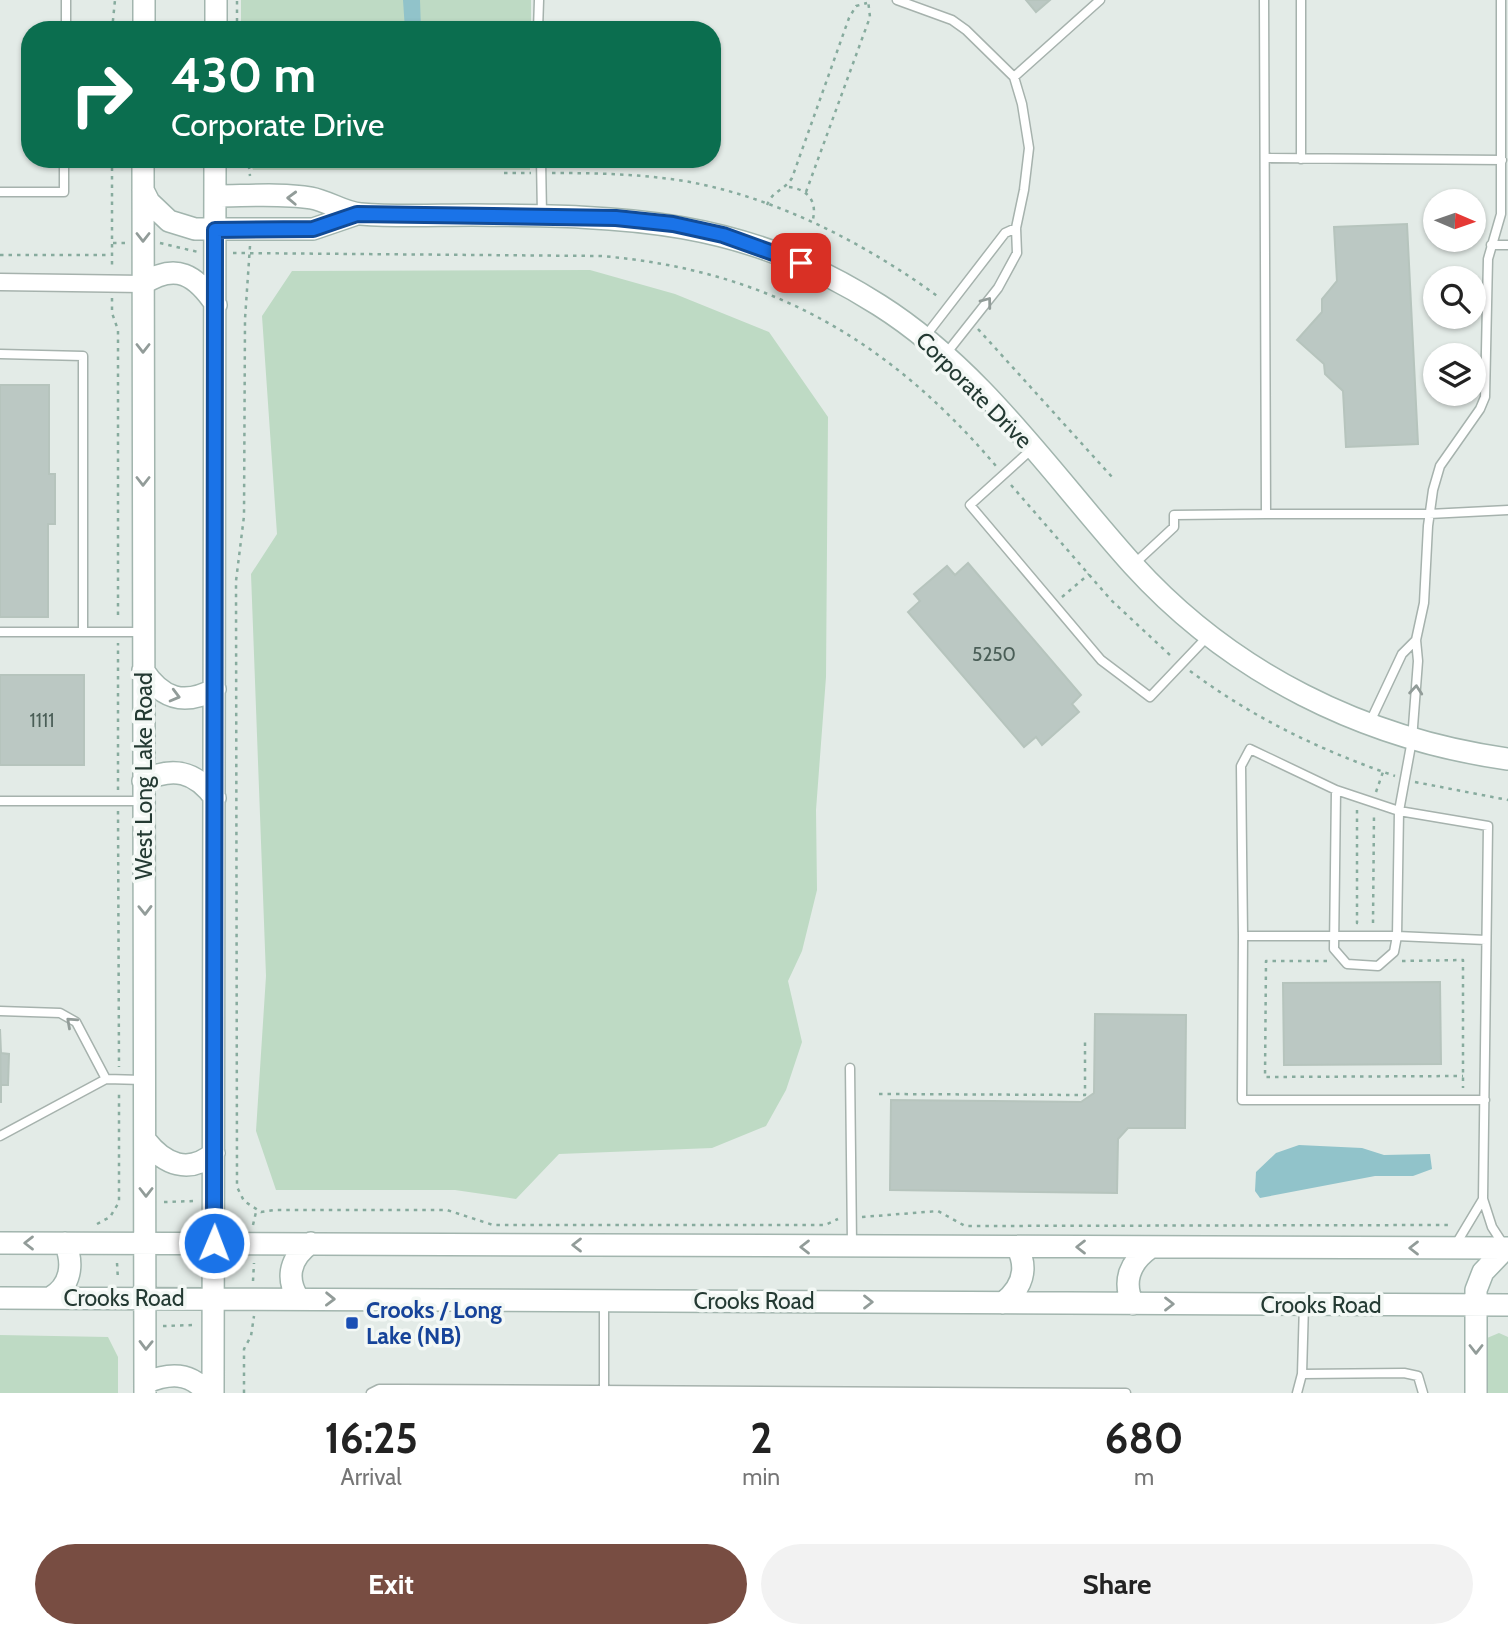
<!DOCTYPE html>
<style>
:root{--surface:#fff;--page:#f2f2f2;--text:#222;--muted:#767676;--accent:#784d42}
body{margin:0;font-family:Cabin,sans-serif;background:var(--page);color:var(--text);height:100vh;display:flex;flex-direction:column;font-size:26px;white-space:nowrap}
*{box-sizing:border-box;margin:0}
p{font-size:23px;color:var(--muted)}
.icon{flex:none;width:38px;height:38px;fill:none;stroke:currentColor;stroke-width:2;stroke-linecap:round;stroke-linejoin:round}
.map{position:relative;height:1393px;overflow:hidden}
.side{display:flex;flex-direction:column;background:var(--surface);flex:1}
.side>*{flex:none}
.top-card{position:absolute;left:21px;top:21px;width:700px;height:147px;border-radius:28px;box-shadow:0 2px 5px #0004;background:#0b6e4f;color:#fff;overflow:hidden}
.needle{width:46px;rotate:92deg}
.buttons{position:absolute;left:1423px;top:189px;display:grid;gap:14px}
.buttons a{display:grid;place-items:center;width:63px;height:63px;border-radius:50%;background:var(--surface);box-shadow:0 2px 5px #0004;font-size:35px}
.pin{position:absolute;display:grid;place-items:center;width:60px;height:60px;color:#fff;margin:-30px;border-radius:14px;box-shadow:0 4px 10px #0006}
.me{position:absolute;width:77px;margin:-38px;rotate:1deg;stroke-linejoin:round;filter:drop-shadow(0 0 5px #0008)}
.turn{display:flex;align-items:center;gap:24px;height:147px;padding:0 35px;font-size:32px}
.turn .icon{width:91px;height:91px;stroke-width:2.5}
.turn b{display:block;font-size:49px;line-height:60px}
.eta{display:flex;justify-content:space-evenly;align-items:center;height:119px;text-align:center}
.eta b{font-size:42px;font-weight:700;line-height:49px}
.primary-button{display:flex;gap:14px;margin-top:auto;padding:14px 35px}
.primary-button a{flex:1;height:80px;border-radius:42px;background:var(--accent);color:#fff;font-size:28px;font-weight:700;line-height:80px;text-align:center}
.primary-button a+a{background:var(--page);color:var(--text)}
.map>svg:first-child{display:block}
.green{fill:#bedac4}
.water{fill:#91c3ca}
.building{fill:#bbc8c3;stroke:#b6c4bd;stroke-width:2}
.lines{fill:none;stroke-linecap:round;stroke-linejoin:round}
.lane-casing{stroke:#a6b2ad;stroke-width:11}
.street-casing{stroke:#a6b2ad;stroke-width:19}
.secondary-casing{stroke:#a2b5ae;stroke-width:24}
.path{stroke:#87ab9e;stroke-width:2.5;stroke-dasharray:3.5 5;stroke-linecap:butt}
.lane{stroke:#fff;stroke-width:8}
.street{stroke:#fff;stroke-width:16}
.secondary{stroke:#fff;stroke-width:21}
.oneway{stroke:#929c99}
.route-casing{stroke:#114b97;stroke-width:18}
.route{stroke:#1a73e8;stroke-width:12}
.transit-dot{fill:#1a4fb4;stroke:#f3f8f5;stroke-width:2.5}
.labels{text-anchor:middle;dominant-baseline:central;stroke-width:7;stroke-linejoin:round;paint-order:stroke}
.number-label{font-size:19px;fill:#4a5e57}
.street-label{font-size:23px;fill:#243a33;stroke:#f3f8f5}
.transit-label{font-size:23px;font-weight:bold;fill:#164399;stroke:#f3f8f5;text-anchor:start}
</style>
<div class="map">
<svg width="1508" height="1393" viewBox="0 0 1508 1393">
<rect width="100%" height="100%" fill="#e3ebe7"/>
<!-- green -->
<path class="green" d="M241,0h290v30h-290z
M249,159h281v11h-277z
M590,270l85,24 94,38 59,85 -2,260 -10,133 1,80 -15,61 -14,30 14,61 -16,48 -20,36 -54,22 -153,6 -43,45 -61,-9h-179l-20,-59 10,-155 -15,-402 26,-40 -15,-218 30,-45z
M1499,1333l9,4v56h-20c-4,-17 -6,-37 -1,-55z
M0,1335l108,2 10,20v36h-118z"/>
<!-- water -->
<path class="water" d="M403,0h17l1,30h-16z
M1299,1145l63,3 22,7 46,-1 2,15 -19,7h-38l-115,22 -5,-7 1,-19 20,-19z"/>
<!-- building -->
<path class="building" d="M1026,0h24l-14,12z
M1407,224l11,220 -72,3 -3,-56 -18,-17 -1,-10 -27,-24 25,-28v-13l15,-18 -3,-54z
M0,385h49v89h6v50h-7v93h-48z
M968,563l113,132 -9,9 7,8 -37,33 -6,-8 -12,10 -116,-135 12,-11 -6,-7 33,-28 8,9z
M0,675h84v90h-84z
M1440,982l1,82 -157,1 -1,-82z
M1095,1014l91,1 -1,113h-57l-10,11 -1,54 -227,-3 1,-90 190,2 13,-9z
M0,1029l1,24 8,1 -1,31h-7v18z"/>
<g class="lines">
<defs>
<path id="lane" d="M897,0l55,20 14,10 48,47 8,27 7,44 -5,42 -8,38 1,25 -19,35 -53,67
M1501,0v214l-13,45 -3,138 -5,12 -40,57 -7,24 -5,36 -4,77 -8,37 2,21 -6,79 -13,71 89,15 -5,373 9,28 11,17
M66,30v-30
M538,30l1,-30
M1014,77l86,-77
M1265,158l237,2
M541,159l1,56
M1301,159v-159
M0,192h64v-33
M1491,245h17
M924,338l81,-105 11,-5
M0,354l83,2v276
M1033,448l-63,57 131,155 49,37 59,-62
M1266,514h163l79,-4
M1133,565l41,-38v-12l92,-1 -2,-514
M0,632h143
M1370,722l32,-68 14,-14
M1336,790l63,21 -2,125 -3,16 -16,14 -31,-2 -13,-15z
M0,801h143
M1243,936l-2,-170 9,-17 86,41
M0,1011l60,2 16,9 30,57
M850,1068l2,176
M1485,1100h-243l1,-164h154l89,4
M0,1136l106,-57 37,1
M1456,1244l27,-45
M1302,1374l102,-1 14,3 5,17
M371,1393l8,-4h22l725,4
M604,1393v-92
M1297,1393l5,-19 2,-70"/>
<path id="street" d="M0,282l143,2"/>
<path id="secondary" d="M144,0v30
M216,30v-30
M143,159l2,1234
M143,190l6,12 20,19 26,8h118l44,-15
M215,196c31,0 66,-3 96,2 17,3 33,15 50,16 36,3 75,1 111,1 156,1 270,3 407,90 103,65 173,170 254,260 98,108 231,174 375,194
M143,284c33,-22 53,-9 73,21
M143,670c19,29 41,36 72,19
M143,781c30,-15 52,-10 72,17
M146,1141c18,23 43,34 68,12
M0,1243l1508,5
M0,1298l1508,7
M50,1298c21,-12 24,-34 15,-55
M298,1298c-13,-21 -7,-41 13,-55
M1003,1303c19,-15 26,-34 14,-56
M1133,1304c-11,-23 -3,-42 17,-56
M145,1383c23,-10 45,-12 62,10
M213,1393l2,-1234
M1476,1393v-103l7,-18 23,-24"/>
</defs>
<!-- lane casing -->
<use href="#lane" class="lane-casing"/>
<!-- street casing -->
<use href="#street" class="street-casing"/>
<!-- secondary casing -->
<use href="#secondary" class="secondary-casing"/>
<!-- path -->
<path class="path" d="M112,30l3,-30
M237,30v-30
M112,159v108
M243,159l6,8 1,9
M504,173h27
M552,173c46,0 92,1 138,9 90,17 178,63 250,116
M789,187c21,3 29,16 23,36
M806,192l64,-175 -2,-17
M767,205c6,-15 18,-15 25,-27l57,-160 7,-12 11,-3
M113,243h13
M160,243l38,9
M250,246l-5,73 -1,197 -8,65 1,606 7,14 17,11 13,-2h173l46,15h332l13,-6
M233,253l368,3c167,14 288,84 395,210
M0,255h110
M112,298v15l6,17v289
M978,329l134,148
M1011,485l100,115 60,56
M1062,597l27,-23
M1190,671c63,47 132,80 205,105
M1415,782l93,18
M118,790v-147
M1376,792l7,-20
M1357,810v113h2
M118,811l1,256
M1373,923l1,-109
M1327,961h-61l-1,116 198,-1
M1402,961l61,-1v128
M879,1094l206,1v-57
M164,1202l32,-1
M862,1217l76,-6 27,15 487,-1
M97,1224l13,-7 9,-15v-111
M253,1225l3,-13
M117,1263l1,17
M253,1281l1,-18
M163,1326l32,-1
M244,1393v-44l7,-13 3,-20"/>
<!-- lane -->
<use href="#lane" class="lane"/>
<!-- street -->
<use href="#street" class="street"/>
<!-- secondary -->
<use href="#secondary" class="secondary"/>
</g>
<!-- one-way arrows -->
<defs><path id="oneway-chevron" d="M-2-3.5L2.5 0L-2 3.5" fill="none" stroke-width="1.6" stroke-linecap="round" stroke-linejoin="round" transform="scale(1.75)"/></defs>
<g class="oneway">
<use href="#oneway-chevron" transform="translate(292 198) rotate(-178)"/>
<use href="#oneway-chevron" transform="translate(143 237) rotate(90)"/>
<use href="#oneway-chevron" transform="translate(987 302) rotate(-53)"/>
<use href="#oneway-chevron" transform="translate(143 348) rotate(90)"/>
<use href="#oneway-chevron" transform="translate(143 481) rotate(90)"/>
<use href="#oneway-chevron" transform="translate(1416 690) rotate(-85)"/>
<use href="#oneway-chevron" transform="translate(175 696) rotate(15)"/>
<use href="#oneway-chevron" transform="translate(145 910) rotate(89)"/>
<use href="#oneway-chevron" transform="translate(71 1022) rotate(-138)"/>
<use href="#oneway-chevron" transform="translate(146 1192) rotate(90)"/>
<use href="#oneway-chevron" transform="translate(29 1243) rotate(180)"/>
<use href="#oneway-chevron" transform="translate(577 1245) rotate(-180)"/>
<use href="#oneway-chevron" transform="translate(805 1247) rotate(-180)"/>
<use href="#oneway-chevron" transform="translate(1081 1247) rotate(-180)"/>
<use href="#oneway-chevron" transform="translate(1414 1248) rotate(180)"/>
<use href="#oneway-chevron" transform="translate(330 1299) rotate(1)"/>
<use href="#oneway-chevron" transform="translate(868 1302)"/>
<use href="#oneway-chevron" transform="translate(1169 1304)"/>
<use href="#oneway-chevron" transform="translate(146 1345) rotate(91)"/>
<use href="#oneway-chevron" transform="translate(1476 1349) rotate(90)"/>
</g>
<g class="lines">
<defs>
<path id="route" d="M214,1243l1,-1013 98,-1 44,-15 259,4 57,6 50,11 78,28"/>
</defs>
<!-- route casing -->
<use href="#route" class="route-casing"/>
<!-- route -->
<use href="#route" class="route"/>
</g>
<!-- markers -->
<rect class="transit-dot" x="345" y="1316" width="14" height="14" rx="3.5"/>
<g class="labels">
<!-- number labels -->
<g class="number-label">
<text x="994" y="654">5250</text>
<text x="42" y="720">1111</text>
</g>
<!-- street labels -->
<g class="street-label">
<text transform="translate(974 390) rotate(45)">Corporate Drive</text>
<text transform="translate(144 776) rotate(-90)">West Long Lake Road</text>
<text x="124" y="1298">Crooks Road</text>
<text x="754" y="1301">Crooks Road</text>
<text x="1321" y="1305">Crooks Road</text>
</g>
<!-- transit labels -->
<g class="transit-label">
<text x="366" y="1310">Crooks / Long<tspan x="366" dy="26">Lake (NB)</tspan></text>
</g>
</g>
</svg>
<div class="buttons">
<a><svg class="needle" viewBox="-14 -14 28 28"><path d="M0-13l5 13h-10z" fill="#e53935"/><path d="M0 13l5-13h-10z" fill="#767676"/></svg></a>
<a><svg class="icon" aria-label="search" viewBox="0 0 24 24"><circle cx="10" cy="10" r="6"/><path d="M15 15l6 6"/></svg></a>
<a><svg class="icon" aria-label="layers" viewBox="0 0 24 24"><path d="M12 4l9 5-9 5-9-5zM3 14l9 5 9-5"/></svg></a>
</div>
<div class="pin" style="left:801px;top:263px;background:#d93025"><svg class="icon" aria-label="arrive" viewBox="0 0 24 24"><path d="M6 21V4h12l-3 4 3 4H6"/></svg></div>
<svg class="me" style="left:214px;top:1243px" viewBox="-20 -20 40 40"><circle r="17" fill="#1a73e8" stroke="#fff" stroke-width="3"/><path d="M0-11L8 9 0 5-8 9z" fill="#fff"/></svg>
<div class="top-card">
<div class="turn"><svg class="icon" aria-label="right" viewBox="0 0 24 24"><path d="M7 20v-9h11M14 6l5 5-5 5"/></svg><div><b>430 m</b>Corporate Drive</div></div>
</div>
</div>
<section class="side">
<div class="eta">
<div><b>16:25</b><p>Arrival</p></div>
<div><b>2</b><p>min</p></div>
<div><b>680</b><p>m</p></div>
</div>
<div class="primary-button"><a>Exit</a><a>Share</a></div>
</section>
